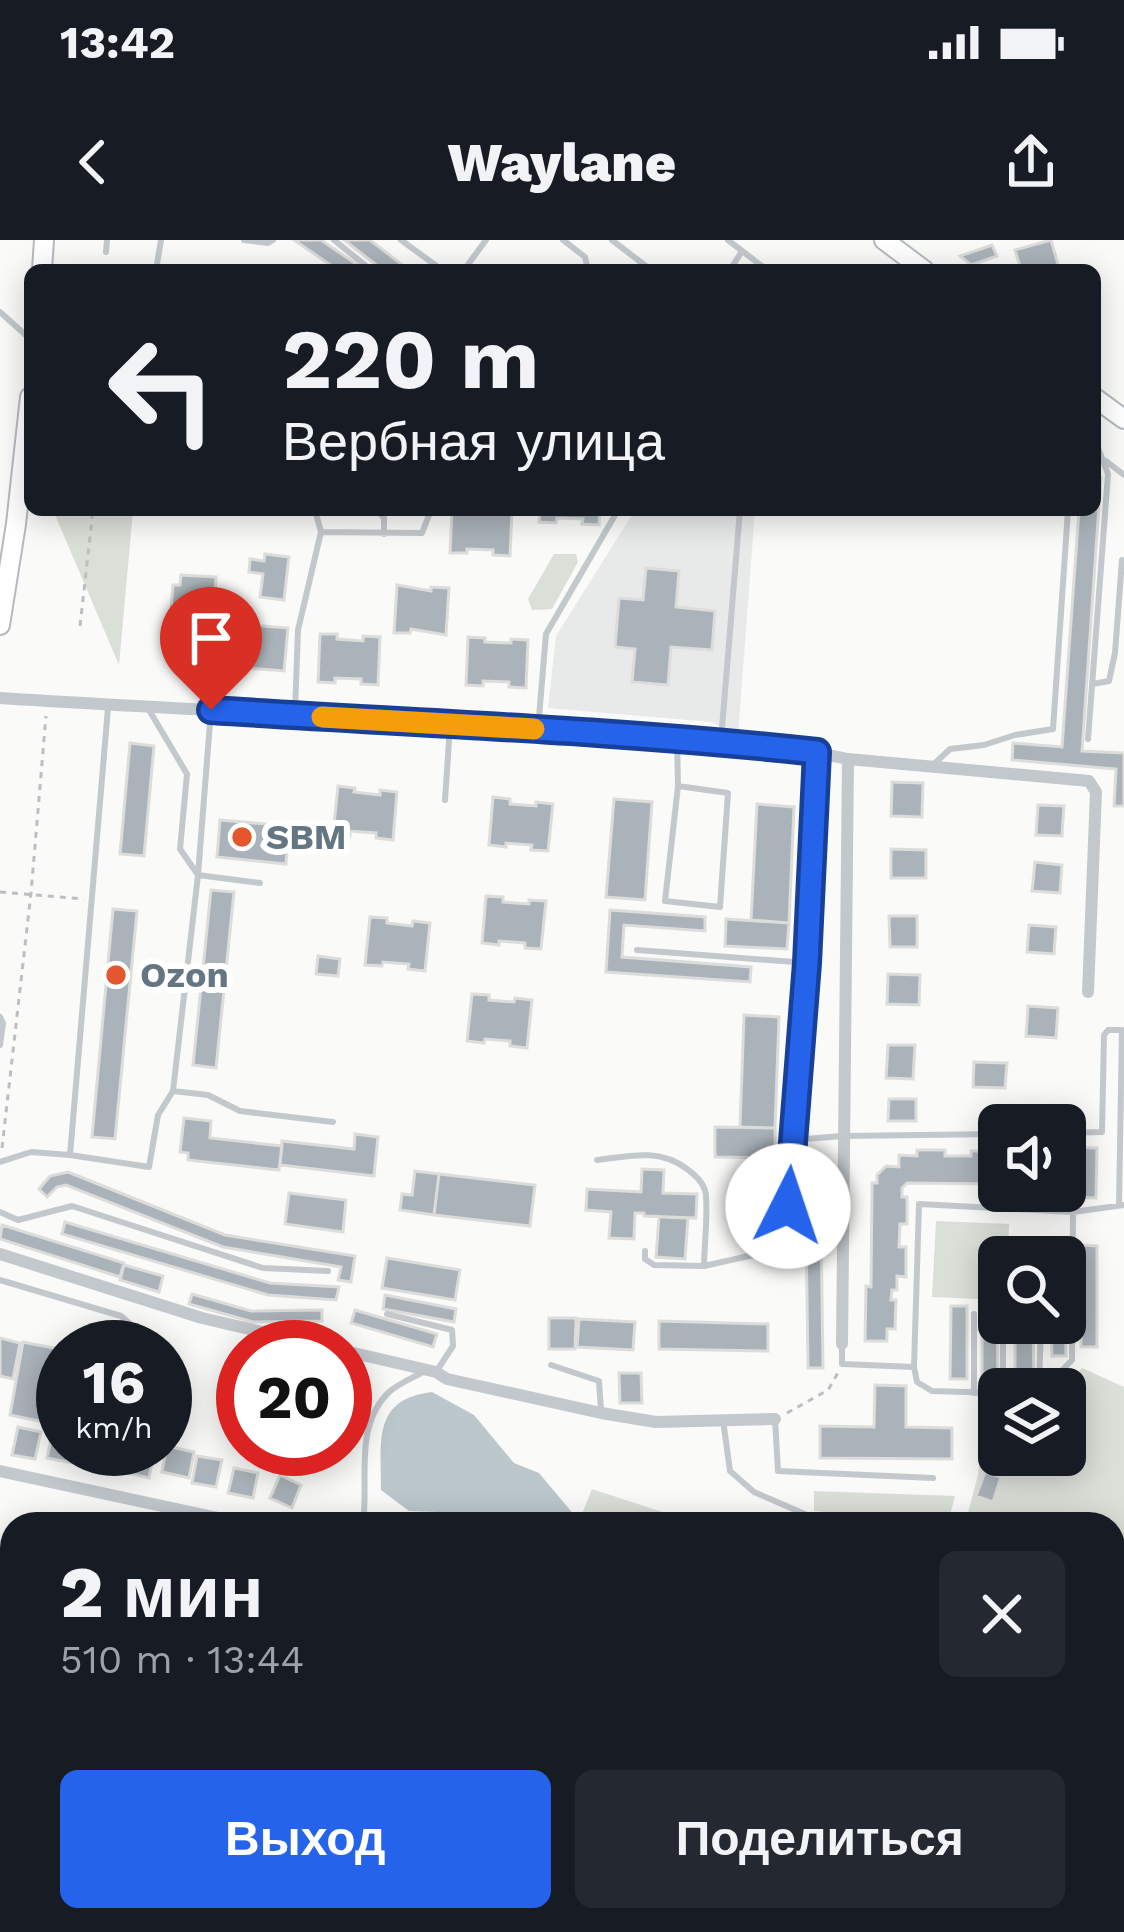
<!DOCTYPE html>
<html lang="ru">
<meta charset="utf-8">
<style>
:root{--surface:#171b24;--page:#242831;--text:#f1f3f6;--muted:#9ea1a6;--accent:#2563eb}
body{margin:0;font-family:"Work Sans",sans-serif;background:var(--page);color:var(--text);height:100vh;display:flex;flex-direction:column;font-size:45px;white-space:nowrap}
*{box-sizing:border-box;margin:0}
p{font-size:39px;color:var(--muted)}
.icon{flex:none;width:66px;height:66px;fill:none;stroke:currentColor;stroke-width:2;stroke-linecap:round;stroke-linejoin:round}
.map{position:relative;flex:1;overflow:hidden}
.drawer{position:absolute;left:0px;top:1272px;width:1125px;height:420px;display:flex;flex-direction:column;background:var(--surface);border-radius:36px 36px 0 0;box-shadow:0 6px 30px #0003}
.drawer>*{flex:none}
.guide{position:absolute;left:24px;top:24px;width:1077px;height:252px;border-radius:18px;box-shadow:0 6px 30px #0003;background:#171b24;color:var(--text);overflow:hidden}
.buttons{position:absolute;left:978px;top:864px;display:grid;gap:24px}
.buttons a{display:grid;place-items:center;width:108px;height:108px;border-radius:18px;background:var(--surface);box-shadow:0 6px 30px #0003;font-size:60px}
.speed{position:absolute;left:36px;top:1080px;display:flex;gap:24px;font-size:60px;font-weight:700;text-align:center}
.speed>*{display:grid;place-content:center;width:156px;height:156px;border-radius:50%;background:var(--surface);box-shadow:0 6px 30px #0003;line-height:1}
.speed small{font-size:30px;font-weight:400}
.speed .limit{border:18px solid #d22;background:#fff;color:#111}
.pin{position:absolute;display:grid;place-items:center;width:102px;height:102px;color:#fff;margin:-123px -51px;border-radius:50% 50% 50% 0;rotate:-45deg;box-shadow:0 0 12px #0007}
.pin .icon{rotate:45deg}
.me{position:absolute;width:132px;margin:-66px;rotate:4deg;stroke-linejoin:round;filter:drop-shadow(0 0 9px #0008)}
.turn{display:flex;align-items:center;gap:42px;height:252px;padding:0 60px;font-size:54px}
.turn .icon{width:156px;height:156px;stroke-width:2.5}
.turn b{display:block;font-size:84px;line-height:102px}
.round{display:grid;place-items:center;flex:none;width:126px;height:126px;border-radius:18px;background:var(--page)}
.headline{display:flex;align-items:center;justify-content:space-between;height:204px;padding:0 60px}
h1{font-size:72px;font-weight:800;line-height:90px}
.primary-button{display:flex;gap:24px;margin-top:auto;padding:24px 60px}
.primary-button a{flex:1;height:138px;border-radius:18px;background:var(--accent);color:#fff;font-size:48px;font-weight:800;line-height:138px;text-align:center}
.primary-button a+a{background:var(--page);color:var(--text)}
.status{display:flex;justify-content:space-between;align-items:center;height:84px;padding:0 60px;background:var(--surface);direction:ltr}
.status svg{height:33px;fill:currentColor}
header{display:flex;justify-content:space-between;align-items:center;height:156px;padding:0 60px;background:var(--surface);font-size:54px;font-weight:800}
.map>svg:first-child{display:block}
.built{fill:#e8e9e9}
.green{fill:#dadfd7}
.water{fill:#bbc7cb}
.building{fill:#aab3b9;stroke:#dcdcda;stroke-width:3}
.lines{fill:none;stroke-linecap:round;stroke-linejoin:round}
.secondary-casing{stroke:#b3babf;stroke-width:22}
.path{stroke:#bbbfc2;stroke-width:3;stroke-dasharray:6 6;stroke-linecap:butt}
.service{stroke:#c3c8cc;stroke-width:6}
.minor{stroke:#c3c8cc;stroke-width:12}
.secondary{stroke:#fff;stroke-width:18}
.route-casing{stroke:#184099;stroke-width:30}
.route{stroke:#2563eb;stroke-width:21}
.slow{stroke:#f59e0b;stroke-width:21}
.poi-dot{fill:#e4572e;stroke:#fff;stroke-width:4.5}
.labels{text-anchor:middle;dominant-baseline:central;stroke-width:12;stroke-linejoin:round;paint-order:stroke}
.poi-label{font-size:36px;font-weight:bold;fill:#657683;stroke:#fff;text-anchor:start}
</style>
<div class="status"><b>13:42</b><svg viewBox="0 0 49 12"><path d="M0 12V9h3v3zM5 12V6h3v6zM10 12V3h3v9zM15 12V0h3v12zM26 1h20v11H26zM47 4h2v5h-2z"/></svg></div>
<header><svg class="icon" aria-label="back" viewBox="0 0 24 24"><path d="M15 5l-7 7 7 7"/></svg>Waylane<svg class="icon" aria-label="share" viewBox="0 0 24 24"><path d="M12 15V3M7 8l5-5 5 5M5 13v7h14v-7"/></svg></header>
<div class="map">
<svg width="1124" height="1692" viewBox="0 0 1124 1692">
<rect width="100%" height="100%" fill="#fafaf8"/>
<!-- built -->
<path class="built" d="M635,270h120l-17,225 -27,-13 -163,-14 8,-72z"/>
<!-- green -->
<path class="green" d="M53,270h80l-14,155z
M554,314h22l2,8 -26,47 -20,1 -4,-11z
M936,981l73,3 -1,33h-9v43l-67,-3z
M1082,1128l42,19v545h-801l-3,-12h793v-396h-148l13,-49 7,-59 14,1v38h66l-1,-66z
M592,1249l107,35h-121z
M814,1251l141,5 -7,27 -134,-12z"/>
<!-- water -->
<path class="water" d="M432,1152l42,23 40,48 25,10 36,43 -3,8h-119l-15,-12 -29,-1 -28,-21c0,-48 -9,-91 51,-98z"/>
<!-- building -->
<path class="building" d="M294,0h27l38,26 -2,4h-19z
M344,0h26l39,30h-26z
M1051,0l8,28 -38,2 -6,-20z
M992,5l5,11 -26,9 -11,-9z
M1095,236l6,1 -19,274 42,2v53h-10l2,-37 -104,-9 1,-17 49,4 17,-237h16z
M452,270h60l-2,46 -17,-1v-5l-26,-1v4h-17z
M540,270h60l-1,15 -17,-1 1,-5 -26,-1 -1,5 -17,-1z
M265,314l24,3 -5,43 -24,-3 3,-23 -14,-2 1,-13 14,2z
M646,328l33,3 -3,36 39,4 -3,39 -41,-3 -3,38 -36,-3 3,-33 -20,-2 4,-49 24,2z
M181,335l35,2 -5,76 -35,-3 1,-15h-8l4,-50h7z
M397,345l34,6v-4l18,1 -3,47 -35,-6 -1,4h-16z
M240,384l48,4 -4,43 -48,-4z
M320,394h17v5l26,2v-5l17,1 -2,48 -17,-1v-5l-26,-1v5l-17,-1z
M468,397l17,1v4l26,1v-4l17,1 -2,48 -17,-1v-5l-26,-1v5l-17,-1z
M130,503l24,3 -10,110 -24,-2z
M892,542l31,1 -1,34 -31,-1z
M338,546l17,2 -1,4 26,3v-5l17,2 -4,48 -17,-2v-5l-26,-2v5l-17,-2z
M493,557l17,2v5l26,2v-4l17,2 -5,47 -17,-1 1,-5 -26,-2v4l-17,-2z
M614,559l38,3 -7,98 -39,-3z
M757,564l37,3 -5,116 -38,-3z
M1038,565l26,1 -2,30 -26,-1z
M220,580l69,6 -3,38 -69,-7z
M891,609l35,1v28h-35z
M1035,622l27,3 -2,28 -28,-2z
M211,650l23,2 -18,176 -23,-3z
M486,656l17,1v5l26,2v-4l17,1 -5,48 -16,-1v-5l-26,-2v4l-17,-2z
M113,669l24,2 -22,228 -23,-2z
M610,670l95,7v14l-81,-6 -2,32 129,10 -1,15 -144,-10z
M889,676h28v31h-27z
M370,677l17,1v5l25,3 1,-5 17,2 -5,48 -17,-2 1,-5 -26,-2 -1,4 -17,-1z
M726,679l63,4 -2,26 -62,-3z
M1029,685l27,2 -2,27 -27,-2z
M318,716l22,3 -2,17 -22,-2z
M888,734l32,1 -1,30 -32,-1z
M472,754l17,1v5l25,2 1,-4 17,2 -5,48 -17,-2v-5l-25,-2 -1,4 -17,-2z
M1028,766l30,2 -2,30 -30,-2z
M744,775l35,2 -4,111 -35,-1z
M888,805h27l-2,34 -27,-1z
M974,822l33,1 -2,25 -32,-1z
M889,859h27v22h-28z
M184,878l27,3 -1,17 72,8 -3,24 -91,-10v-7l-8,-1z
M715,887l60,1v30l-60,-1z
M355,894l23,3 -4,39 -94,-11 2,-24 72,8z
M1065,907l32,1 -1,50 -33,-1z
M917,910h28v6h26v-5h25v5h3v28l-92,-1 -5,5v9h5v27h-7l-1,23h7v30l-9,-1v14h-5l-1,10h5l-1,29h-8v12h-22l1,-55 5,1 1,-104h5v-8l9,-9 13,1v-12l18,1z
M798,917h22v28l-22,1z
M642,929l22,1 -1,23 34,1 -1,24 -52,-2v-3h-9l-1,26 -25,-1 2,-26 -25,-2 1,-21 54,3z
M415,931l24,3 -5,41 -34,-5 2,-16 10,1z
M68,932l157,63 130,21 -4,26 -13,-2 3,-13 -118,-20 -157,-62 -9,2 -10,10 -8,-8 11,-13z
M439,934l96,11 -5,41 -96,-11z
M289,953l57,7 -3,32 -58,-8z
M659,977l29,1 -3,41 -29,-2z
M65,982l205,61 69,4 -3,13 -68,-5 -206,-61z
M2,985l122,38 -4,14 -120,-38z
M806,986h15l2,142h-15z
M1082,1005l15,1v101h-16z
M387,1018l73,12 -5,30 -73,-12z
M124,1025l39,11 -4,16 -39,-12z
M1065,1037l1,79h-14l-1,-33h14z
M192,1054l59,17 71,-1v11l-69,1 -64,-18z
M385,1055l71,14 -2,13 -71,-13z
M951,1066h16v73h-17z
M982,1066h15l1,75 -16,-1z
M355,1070l82,24 -4,13 -82,-24z
M549,1078h27l-1,31h-26z
M579,1079l56,3 -2,28 -56,-3z
M659,1081l109,3v27l-109,-2z
M1015,1083h18l1,64h-19z
M0,1098l20,5 -7,36 -13,-3z
M23,1102l35,7 -14,73 -34,-7z
M619,1133h22l1,30h-22z
M875,1145l31,1v41l46,1v31l-132,-1v-32l54,1z
M18,1187l23,5 -6,27 -23,-4z
M53,1190l10,2v17h52l-5,21 -63,-12z
M167,1206l27,6 -5,26 -27,-6z
M129,1209l26,1 -6,28 -25,-6z
M197,1216l25,4 -6,27 -24,-4z
M234,1228l24,5 -5,25 -25,-5z
M985,1232l16,5 -8,25 -17,-6z
M280,1235l21,10 -9,23 -22,-10z"/>
<g class="lines">
<defs>
<path id="secondary" d="M884,0l40,30
M42,30l2,-30
M1095,158l29,21
M0,385l16,-101 14,-127"/>
</defs>
<!-- secondary casing -->
<use href="#secondary" class="secondary-casing"/>
<!-- path -->
<path class="path" d="M80,386l13,-116
M0,652l84,7
M2,908l29,-255 15,-177
M787,1173l41,-23 11,-19
M937,1692v-12"/>
<!-- service -->
<path class="service" d="M244,0l24,3 5,-3
M334,0l37,30
M401,0l41,30
M563,0l22,17 3,13
M612,0l39,30
M728,0l39,30
M106,12l1,-12
M156,30l5,-30
M464,30l22,-30
M730,30l12,-19
M0,72l30,27
M1106,221l18,14
M315,270l6,22
M377,270l7,8v16
M1093,444l16,-3 6,-28 7,-93
M211,470l-13,165 62,8
M295,471l3,-81 23,-98 101,1 9,-23
M538,489l8,-95 72,-124
M677,499l1,47 -13,115 55,6 8,-114 -50,-7
M1088,499l20,-265 -13,-34
M721,500l19,-230
M933,525l17,-16 34,-4 31,-10 38,-6 15,-219
M445,560l5,-74
M637,710l170,13
M0,777l3,6 -3,22
M173,851l35,4 32,16 93,11
M1065,893l37,-1 2,-97 4,-5h12
M793,900l49,-4 157,-2
M70,915l79,12 9,-52 15,-24 25,-216 -18,-26 7,-75 -38,-64
M597,920c33,-4 62,-12 90,9 7,5 15,12 18,21 4,15 -1,58 -1,76l76,-17 6,-10 21,-276 10,-207
M0,922l31,-10 39,3 38,-447
M1119,964l3,-174
M0,972l18,8 54,-14 191,62 65,3
M1073,972l51,-7
M645,1011v8l9,6 50,1
M1042,1017l1,-5
M0,1040l121,36 13,11
M387,1074l65,16 1,16 -17,26
M842,1104v20l72,3
M551,1125l48,16 2,30
M1003,1149v-66
M1039,1149l2,-66
M974,1153v-79
M999,1153l-67,-2 -15,-9 -3,-15 5,-163 154,8 -1,148 -28,29
M775,1179l3,52 155,7
M723,1180l7,51 24,21 74,32
M364,1273l12,11
M345,1284l19,-11c3,-41 -8,-89 25,-121 9,-8 23,-14 34,-20
M1113,1430h11
M303,1680l4,12
M718,1680l25,12
M470,1692l1,-12
M582,1692l2,-12
M690,1692l2,-12
M1058,1692l1,-12"/>
<!-- minor -->
<path class="minor" d="M0,458c189,12 378,20 566,33 94,6 190,8 282,28l241,22 7,11 -8,200
M0,1014l202,64 125,29
M842,1104l6,-585
M345,1111l91,21 11,7 154,34 55,9 119,-3
M0,1231l246,53
M0,1357l12,2
M0,1470l12,3
M0,1688l26,4"/>
<!-- secondary -->
<use href="#secondary" class="secondary"/>
</g>
<g class="lines">
<defs>
<path id="route" d="M211,470c202,13 405,20 606,42l-10,211 -19,243"/>
</defs>
<!-- route casing -->
<use href="#route" class="route-casing"/>
<!-- route -->
<use href="#route" class="route"/>
<!-- slow -->
<path class="slow" d="M322,477l212,12"/>
</g>
<!-- markers -->
<g class="poi-dot">
<circle cx="242" cy="597" r="12"/>
<circle cx="116" cy="735" r="12"/>
</g>
<g class="labels">
<!-- poi labels -->
<g class="poi-label">
<text x="266" y="597">SBM</text>
<text x="140" y="735">Ozon</text>
</g>
</g>
</svg>
<div class="buttons">
<a><svg class="icon" aria-label="sound" viewBox="0 0 24 24"><path d="M4 9h4l5-4v14l-5-4H4zM17 9q2 3 0 6"/></svg></a>
<a><svg class="icon" aria-label="search" viewBox="0 0 24 24"><circle cx="10" cy="10" r="6"/><path d="M15 15l6 6"/></svg></a>
<a><svg class="icon" aria-label="layers" viewBox="0 0 24 24"><path d="M12 4l9 5-9 5-9-5zM3 14l9 5 9-5"/></svg></a>
</div>
<div class="speed"><div>16<small>km/h</small></div><div class="limit">20</div></div>
<div class="pin" style="left:211px;top:470px;background:#d93025"><svg class="icon" aria-label="arrive" viewBox="0 0 24 24"><path d="M6 21V4h12l-3 4 3 4H6"/></svg></div>
<svg class="me" style="left:788px;top:966px" viewBox="-20 -20 40 40"><circle r="19" fill="#fff"/><path d="M0-13L10 11 0 6-10 11z" fill="#2563eb"/></svg>
<div class="guide">
<div class="turn"><svg class="icon" aria-label="left" viewBox="0 0 24 24"><path d="M17 20v-9H6M10 6l-5 5 5 5"/></svg><div><b>220 m</b>Вербная улица</div></div>
</div>
<section class="drawer">
<div class="headline"><div><h1>2 мин</h1><p>510 m · 13:44</p></div><a class="round"><svg class="icon" aria-label="close" viewBox="0 0 24 24"><path d="M6 6l12 12M18 6L6 18"/></svg></a></div>
<div class="primary-button"><a>Выход</a><a>Поделиться</a></div>
</section>
</div>
